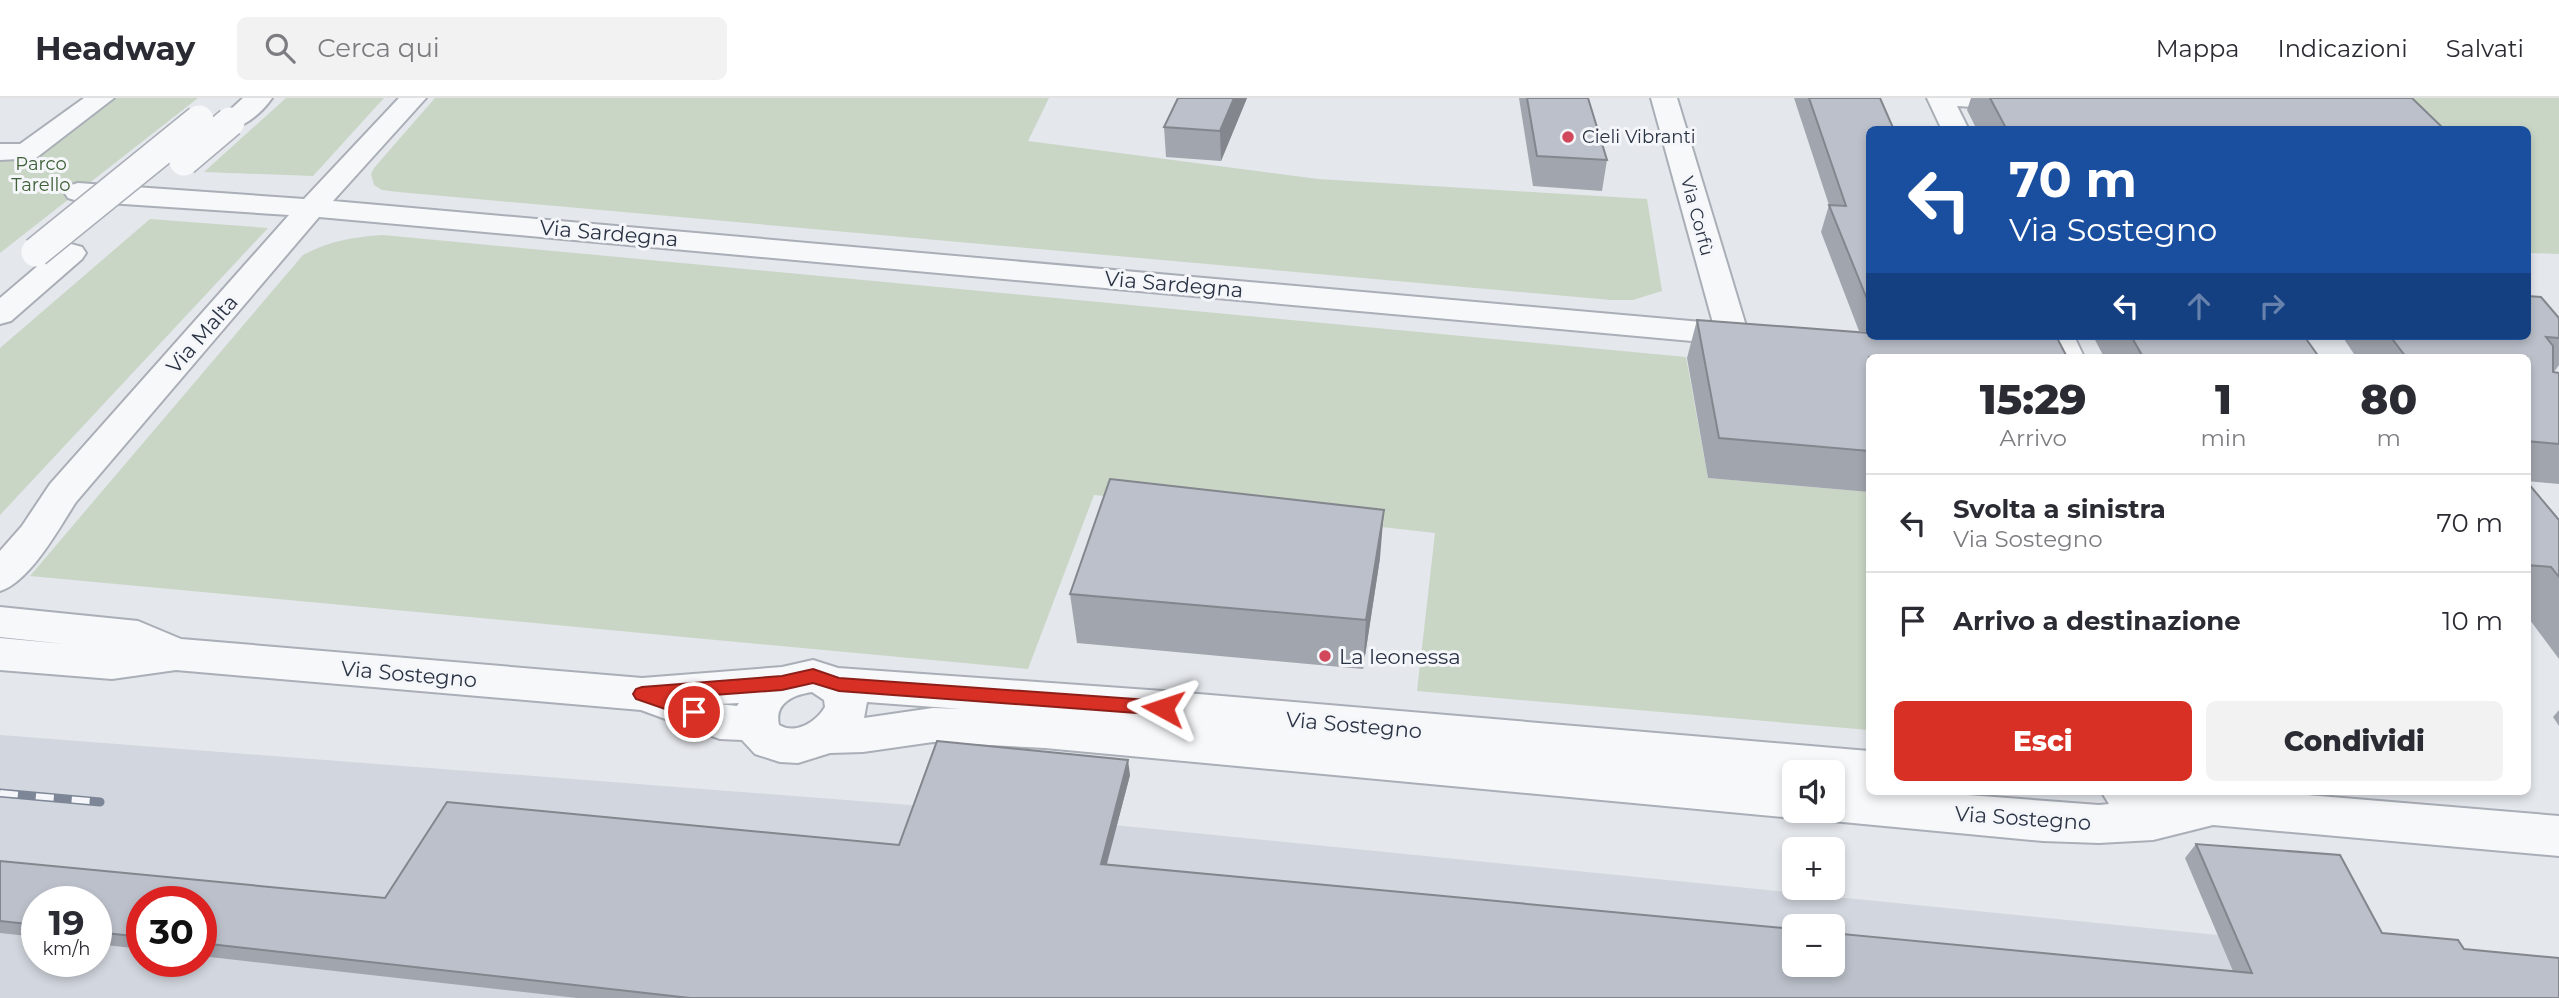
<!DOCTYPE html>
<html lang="it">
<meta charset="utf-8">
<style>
:root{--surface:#fff;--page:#f2f2f3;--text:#2b2b33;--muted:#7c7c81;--line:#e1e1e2;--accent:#d93025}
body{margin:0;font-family:Montserrat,sans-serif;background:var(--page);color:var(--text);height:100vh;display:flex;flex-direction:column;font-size:26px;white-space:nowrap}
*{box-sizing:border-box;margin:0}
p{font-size:23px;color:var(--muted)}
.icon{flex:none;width:38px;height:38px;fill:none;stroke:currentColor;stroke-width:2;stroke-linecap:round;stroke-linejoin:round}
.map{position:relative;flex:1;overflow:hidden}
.details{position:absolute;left:1866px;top:256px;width:665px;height:441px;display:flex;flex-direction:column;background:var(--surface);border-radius:10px;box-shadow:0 4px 10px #0003}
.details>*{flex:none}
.hud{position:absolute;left:1866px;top:28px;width:665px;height:214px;border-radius:10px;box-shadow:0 4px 10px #0003;background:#1a4fa0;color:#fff;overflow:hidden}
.controls{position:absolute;left:1782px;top:662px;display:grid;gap:14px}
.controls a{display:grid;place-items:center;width:63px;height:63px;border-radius:10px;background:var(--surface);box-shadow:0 4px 10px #0003;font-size:35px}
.speed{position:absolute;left:21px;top:788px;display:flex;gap:14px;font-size:35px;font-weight:700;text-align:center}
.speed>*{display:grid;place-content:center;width:91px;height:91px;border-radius:50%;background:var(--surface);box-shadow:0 4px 10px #0003;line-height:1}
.speed small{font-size:18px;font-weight:400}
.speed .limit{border:10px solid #d22;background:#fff;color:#111}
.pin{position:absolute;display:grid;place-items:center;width:60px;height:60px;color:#fff;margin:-30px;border:4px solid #fff;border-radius:50%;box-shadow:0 2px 7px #0007}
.me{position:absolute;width:77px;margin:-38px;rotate:275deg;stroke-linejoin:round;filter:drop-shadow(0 0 5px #0008)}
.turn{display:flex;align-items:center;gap:24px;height:147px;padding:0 28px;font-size:32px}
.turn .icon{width:91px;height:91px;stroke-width:2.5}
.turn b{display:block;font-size:49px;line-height:60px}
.lanes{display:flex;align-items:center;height:66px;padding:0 28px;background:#0003;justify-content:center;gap:35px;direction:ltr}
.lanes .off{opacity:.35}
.eta{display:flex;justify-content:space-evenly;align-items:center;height:119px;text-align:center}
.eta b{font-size:42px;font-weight:800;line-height:49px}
.cta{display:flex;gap:14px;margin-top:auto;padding:14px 28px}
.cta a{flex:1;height:80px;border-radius:10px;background:var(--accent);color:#fff;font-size:28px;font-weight:800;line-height:80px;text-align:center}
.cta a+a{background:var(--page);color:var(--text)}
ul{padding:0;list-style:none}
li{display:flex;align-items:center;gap:21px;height:98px;padding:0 28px;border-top:2px solid var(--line)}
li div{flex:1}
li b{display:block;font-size:26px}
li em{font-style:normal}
header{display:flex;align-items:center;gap:42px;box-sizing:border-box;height:98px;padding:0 35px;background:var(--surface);border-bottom:2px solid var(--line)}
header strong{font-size:33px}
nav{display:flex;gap:38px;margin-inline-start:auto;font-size:24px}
.search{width:490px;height:63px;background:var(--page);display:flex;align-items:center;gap:18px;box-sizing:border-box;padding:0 24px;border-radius:10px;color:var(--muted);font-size:26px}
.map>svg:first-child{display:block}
.built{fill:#d2d6de;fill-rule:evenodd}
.green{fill:#c9d6c5}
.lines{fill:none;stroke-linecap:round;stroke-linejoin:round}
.minor-casing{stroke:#a9aeb7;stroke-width:4}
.tertiary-casing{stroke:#a9aeb7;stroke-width:4}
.minor{fill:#f7f8fa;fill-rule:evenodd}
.tertiary{fill:#f7f8fa;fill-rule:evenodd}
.rail-casing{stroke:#7d8696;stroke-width:9}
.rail{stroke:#f4f6f9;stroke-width:6;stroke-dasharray:18;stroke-linecap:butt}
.tertiary-bridge-casing{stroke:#a9aeb7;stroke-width:32;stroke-linecap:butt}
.tertiary-bridge{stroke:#f7f8fa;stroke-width:29}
.wall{fill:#a1a5ae}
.shaded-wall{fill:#83868d}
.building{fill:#bbc0ca;stroke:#83868d;stroke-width:2}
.route{fill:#d93025;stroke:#8d1f18;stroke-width:2}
.poi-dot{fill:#d1495b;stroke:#f4f6f9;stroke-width:2.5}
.labels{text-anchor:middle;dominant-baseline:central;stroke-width:6;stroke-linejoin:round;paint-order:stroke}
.far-poi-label{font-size:18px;fill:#2b3445;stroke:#f4f6f9;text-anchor:start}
.far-park-label{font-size:18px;fill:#3f6138;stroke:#f4f6f9}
.far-street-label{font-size:18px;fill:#2b3445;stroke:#f4f6f9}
.street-label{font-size:21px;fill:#2b3445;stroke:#f4f6f9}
.poi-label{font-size:21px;fill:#2b3445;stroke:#f4f6f9;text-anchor:start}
</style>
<header>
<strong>Headway</strong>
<div class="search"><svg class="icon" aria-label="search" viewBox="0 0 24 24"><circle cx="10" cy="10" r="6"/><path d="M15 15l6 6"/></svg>Cerca qui</div>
<nav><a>Mappa</a><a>Indicazioni</a><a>Salvati</a></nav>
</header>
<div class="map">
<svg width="2559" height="900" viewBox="0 0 2559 900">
<rect width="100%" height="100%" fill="#e4e7ec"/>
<!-- built -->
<path class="built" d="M0,637l923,71 1295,129 227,19 25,44h-2470zM37,803h59v60h-59zM142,803h59v60h-59zM1794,828h38v38h-38z"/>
<!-- green -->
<path class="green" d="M84,0h114l-198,155v-96z
M286,0h98l-71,78 -109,-4z
M435,0h614l-21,43 290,38 329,20 15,92 -29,9h-22l-1213,-108 -16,-2 -8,-5 -3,-11 3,-6z
M2376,0h183v156l-28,-1 -4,-4v-119l-119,-1z
M150,121l118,9 -268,287v-167z
M383,137l1303,122 22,121 161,14v238l-452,-39 18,-158 -341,-38 -66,174 -998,-93 273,-321c26,-14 50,-18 80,-20z"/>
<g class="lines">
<defs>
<path id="minor" d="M84,0h30l-78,60 -36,2v-16h20z
M399,0h27l-93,103 1380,122 -62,-225h26l69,228 13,3 4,7 -4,7 -12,3 -1428,-129 -243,285c-17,26 -46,80 -76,89v-40l22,-25 28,-42 239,-269 -211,-14 -10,-3 -4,-6 4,-6 10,-3 226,16z
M1927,0h105l3,4 -4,6 -9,2 -65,-4 12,24h-27z
M2042,238h32l10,21h-34z
M0,509l138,14 43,18 461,39 140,-11 31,-7 25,8 325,23 706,60v40h46l184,14 10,-1 -8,-13h158l300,25v40l-346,-31 -60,15 -54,3 -56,-2 -211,-20 -16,-6 -3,-5h19v-38h-38v38h17l-17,8 -749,-70 -112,-6 -70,10 -33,1 -32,10 -18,-1 -25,-8 -13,-14 -22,-1 -79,-29 -465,-40 -64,9 -112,-9v-32l65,6 -65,-7zM812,594l12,8 1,7c-9,15 -29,28 -46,18 -5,-22 14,-30 33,-33zM867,604l95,7 -29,-1 -69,10zM739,605l-2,3 -18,-2z"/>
<path id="tertiary" d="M243,0h29c-11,16 -32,34 -51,30l-4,-6z
M71,146l11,3 4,6 -4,6 -71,62 -11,3v-26l60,-51z"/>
</defs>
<!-- minor casing -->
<use href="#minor" class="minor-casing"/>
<!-- tertiary casing -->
<use href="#tertiary" class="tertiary-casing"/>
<!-- minor -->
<use href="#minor" class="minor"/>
<!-- tertiary -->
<use href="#tertiary" class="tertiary"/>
<defs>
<path id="rail" d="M0,695l100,9"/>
</defs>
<!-- rail casing -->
<use href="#rail" class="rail-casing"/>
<!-- rail -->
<use href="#rail" class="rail"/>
<defs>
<path id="tertiary-bridge" d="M184,63l46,-39
M36,154l163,-132"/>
</defs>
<!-- tertiary-bridge casing -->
<use href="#tertiary-bridge" class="tertiary-bridge-casing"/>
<!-- tertiary-bridge -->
<use href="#tertiary-bridge" class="tertiary-bridge"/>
</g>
<!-- wall -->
<path class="wall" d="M1178,0h69l-26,63 -55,-4 -2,-30z
M1519,0h69l19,62 -5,31 -69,-5z
M1794,0h86l-11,32v202l-10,-1 -38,-99 8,-27z
M1971,0h441l33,32h-468l-10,-20z
M2559,220v47l-5,7 5,1v111l-32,-3v-124h-171l-14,-21h185z
M1697,222l172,37v135l-161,-14 -21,-120z
M2093,238h211l15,21h-215z
M2527,384l32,38v139l-32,-43z
M1380,460l-17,111 -286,-26 -7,-49z
M2559,612v16l-6,-9z
M1130,677l-23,89 1126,107 -48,-113 11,-14 186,89 82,16 95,49h-1982l-376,-42v-55h-59v48l-46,-5v-43h-59v36l-37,-4v-72l385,37 514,-53z"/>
<!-- shaded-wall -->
<path class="shaded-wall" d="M1234,0h13l-26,63 -1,-30z
M1384,412l-4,48 -17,111 3,-49z
M1128,662l2,15 -27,103 -2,-14z"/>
<!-- building -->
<path class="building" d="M1178,0h56l-14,33 -56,-4z
M1527,0h61l19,62 -70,-4z
M1809,0h71l14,32h-25v174l-40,-99 17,1z
M1990,0h422l33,32h-438z
M2527,198l14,1 18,21v20l-13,-1 7,9v26l6,1v71l-32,-3v-84h-121l-16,-21h137z
M1697,222l172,13v3h187l11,21h-198v94l-150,-13z
M2131,238h173l15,21h-176z
M1110,381l274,31 -18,110 -296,-26z
M2527,384l32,38v57l-8,-10 -24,-2z
M937,643l191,19 -27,104 693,65v35h38v-31l420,40 -56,-129 144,11 42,78 76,7 6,9 95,9v40h-1869l-489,-55v-42h-59v36l-46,-5v-31h-59v24l-37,-4v-60l385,37 62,-96 452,43z"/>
<!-- route -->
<path class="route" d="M813,571l26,9 324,23 7,3 2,4 -2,5 -7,2 -324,-24 -26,-8 -31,7 -108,8 26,10 3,4 -3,5 -6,2 -58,-20 -3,-5 3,-5 6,-2 140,-11z"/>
<!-- markers -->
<g class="poi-dot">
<circle cx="1568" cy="39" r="7"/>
<circle cx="1325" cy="558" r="7"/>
</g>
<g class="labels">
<!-- far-poi labels -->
<g class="far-poi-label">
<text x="1582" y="39">Cieli Vibranti</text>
</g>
<!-- far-park labels -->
<g class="far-park-label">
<text x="41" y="66">Parco<tspan x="41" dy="21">Tarello</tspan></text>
</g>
<!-- far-street labels -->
<g class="far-street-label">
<text transform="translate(1697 118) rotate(75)">Via Corfù</text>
</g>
<!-- street labels -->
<g class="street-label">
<text transform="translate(609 135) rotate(5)">Via Sardegna</text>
<text transform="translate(1174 186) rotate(5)">Via Sardegna</text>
<text transform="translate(202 236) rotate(-49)">Via Malta</text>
<text transform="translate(409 576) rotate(5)">Via Sostegno</text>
<text transform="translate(1354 627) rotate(5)">Via Sostegno</text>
<text transform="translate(2023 720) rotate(4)">Via Sostegno</text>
</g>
<!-- poi labels -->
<g class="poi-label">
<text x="1339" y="558">La leonessa</text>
</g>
</g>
</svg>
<div class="controls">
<a><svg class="icon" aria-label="sound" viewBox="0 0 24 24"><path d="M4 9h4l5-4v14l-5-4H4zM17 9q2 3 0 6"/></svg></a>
<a>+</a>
<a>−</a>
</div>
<div class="speed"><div>19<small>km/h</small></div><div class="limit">30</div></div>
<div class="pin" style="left:694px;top:614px;background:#d93025"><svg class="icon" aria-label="arrive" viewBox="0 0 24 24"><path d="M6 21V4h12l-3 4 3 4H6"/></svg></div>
<svg class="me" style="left:1163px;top:610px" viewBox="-20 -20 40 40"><path d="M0-17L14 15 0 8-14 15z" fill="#d93025" stroke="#fff" stroke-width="4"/></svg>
<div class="hud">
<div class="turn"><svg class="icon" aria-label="left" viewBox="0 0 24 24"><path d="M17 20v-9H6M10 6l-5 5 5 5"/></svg><div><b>70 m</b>Via Sostegno</div></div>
<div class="lanes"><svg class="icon" aria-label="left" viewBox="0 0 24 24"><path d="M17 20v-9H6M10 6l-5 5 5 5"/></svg><svg class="icon off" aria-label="ahead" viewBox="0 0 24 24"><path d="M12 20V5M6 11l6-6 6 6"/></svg><svg class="icon off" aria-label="right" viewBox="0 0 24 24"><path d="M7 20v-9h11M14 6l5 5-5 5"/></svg></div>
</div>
<section class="details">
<div class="eta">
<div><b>15:29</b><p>Arrivo</p></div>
<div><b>1</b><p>min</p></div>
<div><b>80</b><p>m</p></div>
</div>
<ul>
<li><svg class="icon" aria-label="left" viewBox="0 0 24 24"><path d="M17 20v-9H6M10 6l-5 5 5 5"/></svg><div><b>Svolta a sinistra</b><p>Via Sostegno</p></div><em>70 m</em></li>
<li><svg class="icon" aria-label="arrive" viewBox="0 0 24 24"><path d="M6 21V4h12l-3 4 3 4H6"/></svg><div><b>Arrivo a destinazione</b></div><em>10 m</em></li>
</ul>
<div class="cta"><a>Esci</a><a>Condividi</a></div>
</section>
</div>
